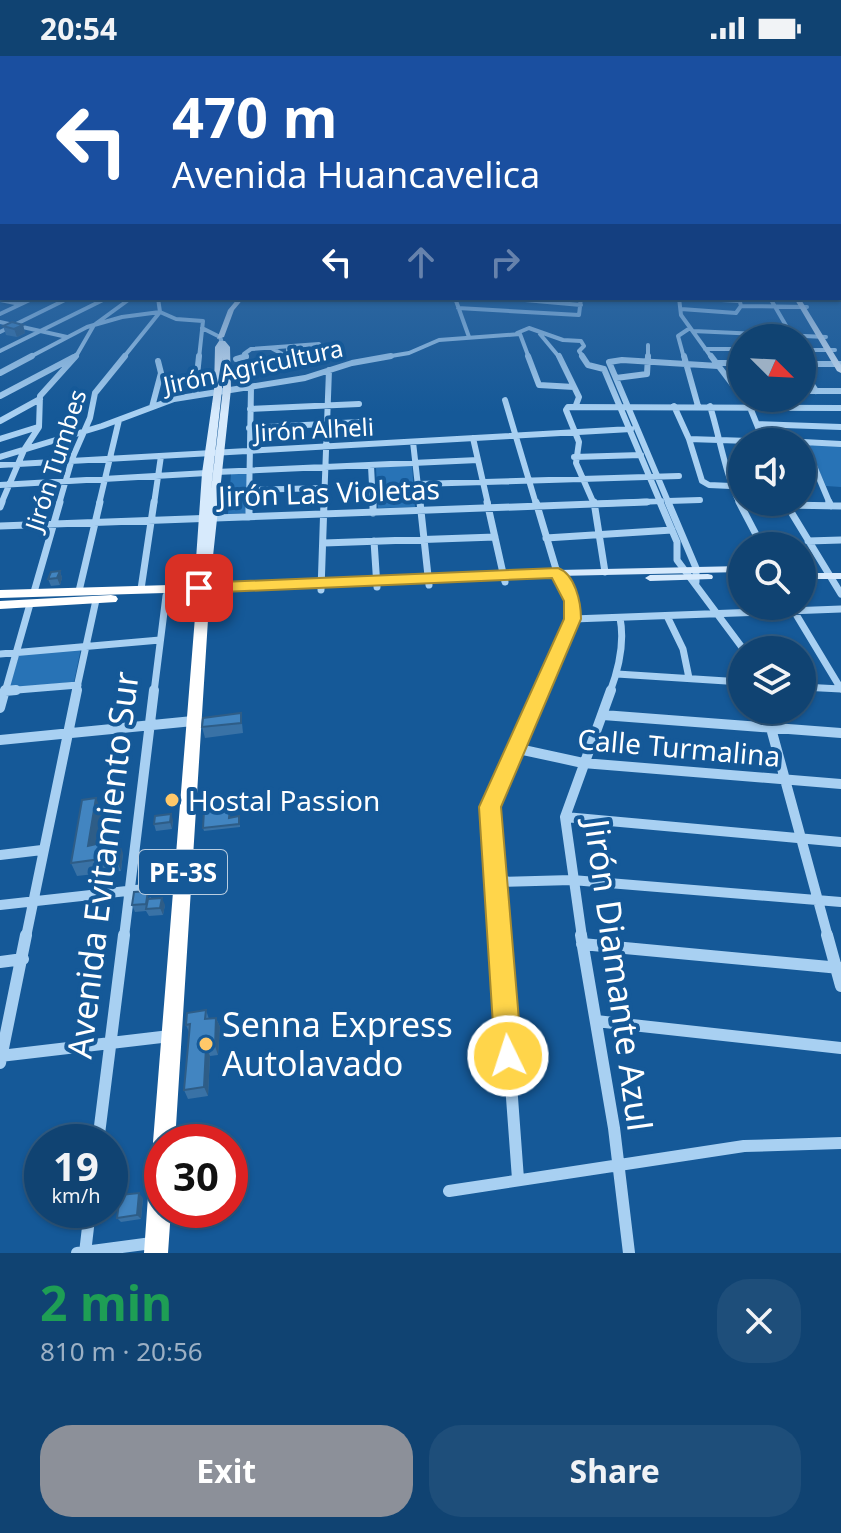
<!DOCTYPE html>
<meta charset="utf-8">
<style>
:root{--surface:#104372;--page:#1e4e7a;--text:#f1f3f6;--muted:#9cb0c4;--line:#305c84;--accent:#8c9099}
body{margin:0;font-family:"Noto Sans",sans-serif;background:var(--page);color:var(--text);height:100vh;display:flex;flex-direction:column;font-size:30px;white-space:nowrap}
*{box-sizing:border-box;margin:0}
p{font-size:26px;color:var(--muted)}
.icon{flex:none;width:44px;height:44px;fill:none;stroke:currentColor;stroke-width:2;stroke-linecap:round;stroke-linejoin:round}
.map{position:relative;height:1197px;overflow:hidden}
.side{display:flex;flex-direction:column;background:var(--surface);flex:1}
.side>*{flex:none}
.banner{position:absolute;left:0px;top:0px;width:842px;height:244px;box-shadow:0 2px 6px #0004,0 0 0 2px var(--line);background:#1a4fa0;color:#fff;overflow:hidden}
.needle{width:52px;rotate:114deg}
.tools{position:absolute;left:728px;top:268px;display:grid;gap:16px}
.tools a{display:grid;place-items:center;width:88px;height:88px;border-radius:50%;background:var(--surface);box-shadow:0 2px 6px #0004,0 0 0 2px var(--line);font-size:40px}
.speed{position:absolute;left:24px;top:1068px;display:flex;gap:16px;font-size:40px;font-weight:700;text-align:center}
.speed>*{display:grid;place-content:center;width:104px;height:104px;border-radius:50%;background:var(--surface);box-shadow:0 2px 6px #0004,0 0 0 2px var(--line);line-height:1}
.speed small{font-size:20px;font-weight:400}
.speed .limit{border:12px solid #d22;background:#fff;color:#111}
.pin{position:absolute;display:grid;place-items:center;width:68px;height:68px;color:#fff;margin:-34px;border-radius:16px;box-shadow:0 4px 12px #0006}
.me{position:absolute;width:88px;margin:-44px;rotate:356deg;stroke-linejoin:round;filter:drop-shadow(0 0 6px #0008)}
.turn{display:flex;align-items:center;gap:28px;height:168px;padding:0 40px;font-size:36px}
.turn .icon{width:104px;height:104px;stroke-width:2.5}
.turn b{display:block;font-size:56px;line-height:68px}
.lanes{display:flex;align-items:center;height:76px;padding:0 40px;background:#0003;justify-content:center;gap:40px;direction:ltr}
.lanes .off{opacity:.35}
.round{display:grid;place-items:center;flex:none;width:84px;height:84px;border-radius:32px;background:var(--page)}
.headline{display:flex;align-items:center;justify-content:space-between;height:136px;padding:0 40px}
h1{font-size:48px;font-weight:700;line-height:60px;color:#1e9e55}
.cta{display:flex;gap:16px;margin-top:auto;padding:16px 40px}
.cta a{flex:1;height:92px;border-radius:32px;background:var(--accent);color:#fff;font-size:32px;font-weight:700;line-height:92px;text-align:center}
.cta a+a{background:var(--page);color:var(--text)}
.status{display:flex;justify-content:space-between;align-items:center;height:56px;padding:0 40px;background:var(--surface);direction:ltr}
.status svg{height:22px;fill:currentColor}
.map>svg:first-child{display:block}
.green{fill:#2873b6}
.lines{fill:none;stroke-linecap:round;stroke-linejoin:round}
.street-far4{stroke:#a8d0f2;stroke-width:4}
.street-far3{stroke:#a8d0f2;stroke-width:6}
.street-far2{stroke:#a8d0f2;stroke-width:7}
.street-far1{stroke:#a8d0f2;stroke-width:10}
.street{stroke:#a8d0f2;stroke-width:12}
.secondary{fill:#d7eafc;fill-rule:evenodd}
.primary{fill:#f3f9ff;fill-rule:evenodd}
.highway{fill:#fff;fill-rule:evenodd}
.wall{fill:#3972a6}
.shaded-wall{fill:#2e5d87}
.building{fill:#4285c1;stroke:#2e5d87;stroke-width:2}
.route{fill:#ffd54a;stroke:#a68a30;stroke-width:2}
.poi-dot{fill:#ffc869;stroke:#155998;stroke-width:3}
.labels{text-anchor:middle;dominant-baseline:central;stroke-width:8;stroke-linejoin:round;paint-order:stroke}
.far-street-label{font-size:24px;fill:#fff;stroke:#155998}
.shield{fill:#155998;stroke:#b9cde0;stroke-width:2}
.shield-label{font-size:26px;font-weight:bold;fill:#fff}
.street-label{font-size:28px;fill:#fff;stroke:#155998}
.poi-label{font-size:28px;fill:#fff;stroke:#155998;text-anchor:start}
.near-street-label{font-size:34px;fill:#fff;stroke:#155998}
.near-poi-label{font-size:34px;fill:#fff;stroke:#155998;text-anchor:start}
</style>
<div class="status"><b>20:54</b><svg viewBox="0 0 49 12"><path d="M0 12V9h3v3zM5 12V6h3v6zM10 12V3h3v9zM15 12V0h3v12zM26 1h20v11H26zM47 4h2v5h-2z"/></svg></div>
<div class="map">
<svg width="841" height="1197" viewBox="0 0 841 1197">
<rect width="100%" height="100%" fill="#155998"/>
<!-- green -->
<path class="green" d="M807,388l34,1v42l-15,-1z
M412,409l3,42 -37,1 -2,-40z
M231,418h16v39l-19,1z
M81,592l-7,34 -65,6 10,-33z"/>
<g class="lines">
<!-- street-far4 -->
<path class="street-far4" d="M0,221l2,-3
M158,242l2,14
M363,242h15
M455,242l14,39
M501,242l80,7
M679,242l2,17 31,43
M684,242l56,3
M770,242l22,38
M0,244l20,4
M741,250l66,1
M458,252l121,7 2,-17
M681,253l55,4 5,-7 -2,-8
M0,258l34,-16
M0,266l67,15
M202,272l18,9 2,6
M693,275l133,6
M0,276l69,-34
M517,277l12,-5 34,12 18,1 3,5 -5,5 5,7
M540,278l20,24
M273,293l15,8v-10
M705,293h37
M802,294h33
M0,295l107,-53
M28,302l59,-31 35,-10 38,-5 16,7 27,2 -4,37
M75,302l19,-33 37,-27
M123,302l37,-46
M240,302l7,-1 -3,-3 7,-5 68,-5
M379,302l30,-5 30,-13 81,-6 9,24
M648,302v-13
M684,302l-6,-22 12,-8"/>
<!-- street-far3 -->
<path class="street-far3" d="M528,300l11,29 35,2
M559,300l20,41 -3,8
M582,300l6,9 16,4 57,135
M684,300l14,50
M711,300l31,41
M236,303l10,-3
M716,307h26
M802,308h39
M802,314l14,21
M0,317l32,-17
M616,322l31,-4 1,-18
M802,335h39
M195,339l4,-39
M0,340l74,-39
M505,344l31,104
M749,349l15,37
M674,350l15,33 13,42 7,4 22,1
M710,350c10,32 15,68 30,98
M152,351l9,-34 -3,-12
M250,353l109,-5
M0,365l40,-22
M758,368l83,3
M249,372l111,-6
M473,382l15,66
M0,383l38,-12
M689,383l92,3
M413,386l7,62
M803,386l38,2
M804,386l26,62
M0,401l102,-31 72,-27 131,-21 47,-15 39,-7
M574,401l67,-2
M0,409l631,-36
M371,410l2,38
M216,416l262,-12
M418,428l261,-8
M0,429l207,-12
M249,434l78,-2
M668,445l32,-1
M1,448l23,-54 15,-23 1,-31 36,-40
M59,448l13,-45 18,-41 5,-25 30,-37
M99,448l20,-84
M154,448l7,-48
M249,448l2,-117
M324,448l5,-134
M594,448l67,-3
M594,448l-18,-41 3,-21 -13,-32 2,-3 273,1
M669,448l-60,-142 13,-2 96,6"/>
<!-- street-far2 -->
<path class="street-far2" d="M373,446v11
M420,446l9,83
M487,446l18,80
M536,446l20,67 18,42 -35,81
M594,446l11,70
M660,446l17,40v18l67,90
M668,446l28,66v14
M739,446l23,44
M785,446l56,92
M829,446l2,4
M786,449l55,1
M0,451l2,-5
M249,461v-15
M0,470l647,-24
M546,482l126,-8
M374,485l3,46
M808,485l33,-1
M324,487l171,-6
M141,533l13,-87
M321,534l3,-88
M79,535l21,-89
M34,536l26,-90
M794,555l47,78
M667,560l16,33 6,29
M573,563l268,-10
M0,598l160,-14
M617,618l125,8
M802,631l39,2
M5,635l73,-6
M5,636l25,-88
M76,636l20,-92
M154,636l12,-96
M610,636c9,-24 15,-49 10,-74"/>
<!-- street-far1 -->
<path class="street-far1" d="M5,635l11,-1
M0,652l5,-18
M766,654l62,227
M603,659l238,18
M0,684l193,-19
M514,692l69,15 258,21
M565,761l276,25
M0,799l42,-5
M495,826l77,-2 269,22
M0,849l181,-20
M26,881l51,-247
M124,881l30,-247
M500,881l-10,-130 50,-117
M582,881l-17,-120 46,-127"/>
<!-- street -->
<path class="street" d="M500,879l18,244
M581,879l33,193 15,125
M827,879l14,51
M582,888l258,24
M0,906l23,-3
M596,965l245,27
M0,1000l170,-20
M0,1007l26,-128
M98,1086l26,-207
M449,1135l295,-45 97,-3
M77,1197l75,-10
M85,1197l5,-43"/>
<!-- secondary -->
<path class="secondary" d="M238,242h6l-10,12 -10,27 -7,2 11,-29z
M794,242h6l41,67v8l-4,-2z
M219,285h6l5,6 1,42 -21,195 348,-14 184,-4v6l-184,4 -363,14 -1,-2 8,-115 12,-83 1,-43zM223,301v32l-12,101 11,-100z
M802,517h39v6h-39z
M708,518l4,1 1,2 -1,2 -62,2 -5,-3 5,-3z"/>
<!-- primary -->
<path class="primary" d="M0,233h2v4h-2z"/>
<!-- highway -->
<path class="highway" d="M204,528l6,4 -35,554h-13v11l-6,-3 -3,-8 44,-550 -197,6v-8z
M111,539l5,1 2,3 -2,3 -116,7v-8z
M162,1100v54h9l-3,43h-24l6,-85 4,-8z"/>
</g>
<!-- wall -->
<path class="wall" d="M23,269l2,8 -8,4 -11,-2 -3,-9z
M60,515l2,7 -2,7 -9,1 -3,-7z
M241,657l2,20 -38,5 -3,-11z
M230,752v9l10,3v7l-36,4 -1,-3z
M102,756l-5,32 26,9 -2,18 -44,5 -6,-13z
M173,764l-1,9 -16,2 -2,-7z
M151,841v2l14,6 -2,10 -14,1 -3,-5 -11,1 -3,-7z
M206,954l3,9 7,-1 4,9 -2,28 -8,1 -2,40 -20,3 -4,-9 5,-58 -3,-7z
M143,1142l-2,21 -20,3 -4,-4z"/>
<!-- shaded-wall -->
<path class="shaded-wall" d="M23,269l2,8 -8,4 -3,-8z
M60,515l2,7 -2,7 -3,-7z
M96,742l6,14 -7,48 -7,-14z
M171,758l2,6 -1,9 -2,-7z
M118,783l5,14 -2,18 -6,-14z
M162,842l3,7 -2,10 -3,-7z
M216,962l4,9 -2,28 -3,-9z
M206,991l4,9 -2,40 -4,-9z
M139,1137l4,5 -2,21 -4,-4z"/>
<!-- building -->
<path class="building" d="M12,266l11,3 -9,4 -11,-3z
M60,515l-3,7 -9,1 3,-7z
M241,657v10l-39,4 1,-9z
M96,742l-8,48 30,-7 -3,18 -44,6 11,-63z
M230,752l-1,10 10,-2v8l-36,4 1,-17z
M171,758l-1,8 -16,2 1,-8z
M148,835l-2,13 -14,1 2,-13z
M162,842l-2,10 -14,1 2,-10z
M206,954l-1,9 11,-1 -1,28 -9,1 -2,40 -20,3 6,-66 -4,1 1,-12z
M139,1137l-2,22 -20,3 3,-23z"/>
<!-- sky -->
<linearGradient id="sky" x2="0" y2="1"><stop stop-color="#0c3154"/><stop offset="0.53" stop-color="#356aa2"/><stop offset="1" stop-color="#356aa2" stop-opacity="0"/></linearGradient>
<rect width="841" height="357" fill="url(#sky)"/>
<!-- route -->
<path class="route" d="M558,512c17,6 23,34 23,51l-80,188 21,249 -4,10 -10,4 -9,-4 -4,-10 -16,-249 85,-188v-18l-12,-23 -353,15 -9,-5 9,-5z"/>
<!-- markers -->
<g class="poi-dot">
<circle cx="172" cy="744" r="8"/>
<circle cx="206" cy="988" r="8"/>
</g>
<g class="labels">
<!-- far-street labels -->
<g class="far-street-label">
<text transform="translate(253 310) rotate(-12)">Jirón Agricultura</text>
<text transform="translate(314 373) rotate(-3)">Jirón Alheli</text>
<text transform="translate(55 404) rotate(-72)">Jirón Tumbes</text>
</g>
<!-- shield labels -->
<rect class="shield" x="139" y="794" width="88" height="44" rx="6"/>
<g class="shield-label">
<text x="183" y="816">PE-3S</text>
</g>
<!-- street labels -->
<g class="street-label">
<text transform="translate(329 436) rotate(-2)">Jirón Las Violetas</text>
<text transform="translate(679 691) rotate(5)">Calle Turmalina</text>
</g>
<!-- poi labels -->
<g class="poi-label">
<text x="188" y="744">Hostal Passion</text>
</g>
<!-- near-street labels -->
<g class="near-street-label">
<text transform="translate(102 809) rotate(-83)">Avenida Evitamiento Sur</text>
<text transform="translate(619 919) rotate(82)">Jirón Diamante Azul</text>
</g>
<!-- near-poi labels -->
<g class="near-poi-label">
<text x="222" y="968">Senna Express<tspan x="222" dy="39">Autolavado</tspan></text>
</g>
</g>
</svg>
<div class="tools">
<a><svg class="needle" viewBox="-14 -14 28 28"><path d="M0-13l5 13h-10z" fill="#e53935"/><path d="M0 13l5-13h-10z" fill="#9cb0c4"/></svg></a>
<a><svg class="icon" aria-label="sound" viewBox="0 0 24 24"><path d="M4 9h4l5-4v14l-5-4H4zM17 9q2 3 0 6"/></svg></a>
<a><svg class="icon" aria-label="search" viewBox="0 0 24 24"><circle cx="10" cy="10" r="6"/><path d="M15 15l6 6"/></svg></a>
<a><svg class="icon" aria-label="layers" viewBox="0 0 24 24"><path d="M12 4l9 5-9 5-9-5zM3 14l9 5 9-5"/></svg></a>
</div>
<div class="speed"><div>19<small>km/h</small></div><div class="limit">30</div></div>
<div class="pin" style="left:199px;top:532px;background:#d93025"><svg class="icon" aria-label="arrive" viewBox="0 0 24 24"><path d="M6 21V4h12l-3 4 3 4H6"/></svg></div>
<svg class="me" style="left:508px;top:1000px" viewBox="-20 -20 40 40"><circle r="17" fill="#ffd54a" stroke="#fff" stroke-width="3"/><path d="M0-11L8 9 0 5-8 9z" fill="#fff"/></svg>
<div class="banner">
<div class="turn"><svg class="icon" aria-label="left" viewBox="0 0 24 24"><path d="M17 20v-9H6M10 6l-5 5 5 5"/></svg><div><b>470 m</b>Avenida Huancavelica</div></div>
<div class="lanes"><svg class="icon" aria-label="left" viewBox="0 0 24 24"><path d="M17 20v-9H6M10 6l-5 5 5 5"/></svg><svg class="icon off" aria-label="ahead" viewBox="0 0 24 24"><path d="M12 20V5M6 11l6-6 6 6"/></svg><svg class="icon off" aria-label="right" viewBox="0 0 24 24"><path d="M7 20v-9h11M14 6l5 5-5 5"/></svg></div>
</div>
</div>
<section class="side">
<div class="headline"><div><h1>2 min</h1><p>810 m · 20:56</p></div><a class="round"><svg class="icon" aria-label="close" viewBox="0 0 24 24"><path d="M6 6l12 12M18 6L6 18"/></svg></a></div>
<div class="cta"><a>Exit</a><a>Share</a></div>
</section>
